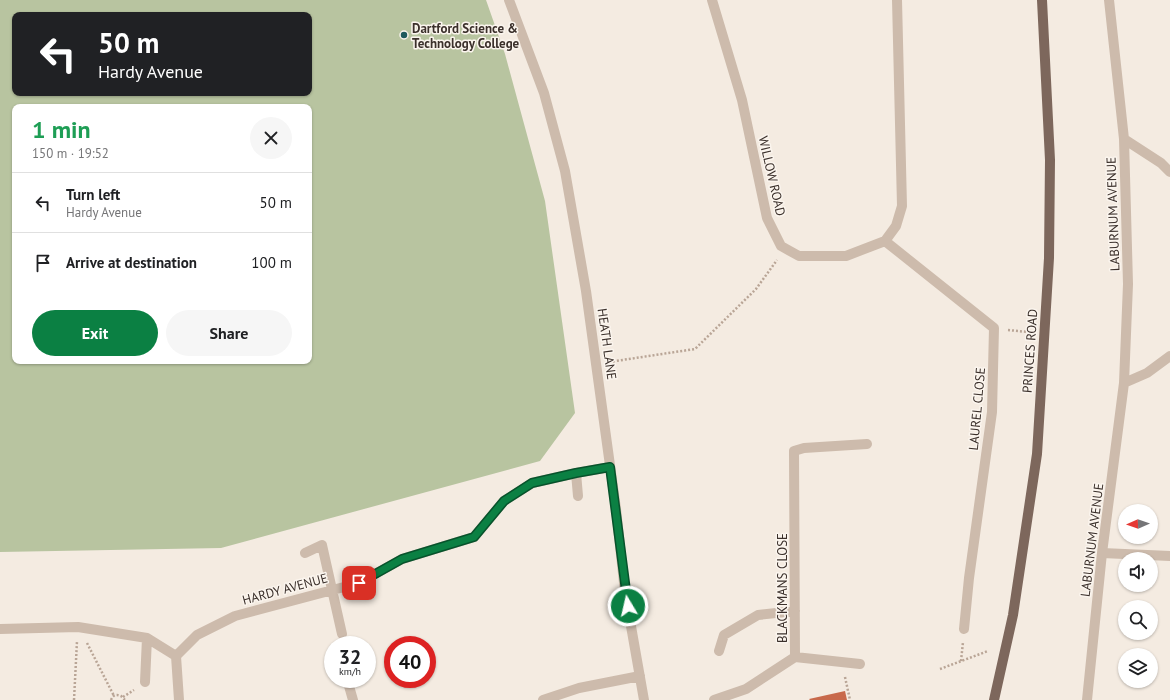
<!DOCTYPE html>
<meta charset="utf-8">
<style>
:root{--surface:#fff;--page:#f6f6f6;--text:#202124;--muted:#757577;--line:#e0e0e0;--accent:#0b8043}
body{margin:0;font-family:"PT Sans",sans-serif;background:var(--page);color:var(--text);height:100vh;display:flex;flex-direction:column;font-size:15px;white-space:nowrap}
*{box-sizing:border-box;margin:0}
p{font-size:13px;color:var(--muted)}
.icon{flex:none;width:22px;height:22px;fill:none;stroke:currentColor;stroke-width:2;stroke-linecap:round;stroke-linejoin:round}
.map{position:relative;flex:1;overflow:hidden}
.sheet{position:absolute;left:12px;top:104px;width:300px;height:260px;display:flex;flex-direction:column;background:var(--surface);border-radius:8px;box-shadow:0 1px 3px #0004}
.sheet>*{flex:none}
.banner{position:absolute;left:12px;top:12px;width:300px;height:84px;border-radius:8px;box-shadow:0 1px 3px #0004;background:#202124;color:#fff;overflow:hidden}
.needle{width:26px;rotate:268deg}
.tools{position:absolute;left:1118px;top:504px;display:grid;gap:8px}
.tools a{display:grid;place-items:center;width:40px;height:40px;border-radius:50%;background:var(--surface);box-shadow:0 1px 3px #0004;font-size:20px}
.speed{position:absolute;left:324px;top:636px;display:flex;gap:8px;font-size:20px;font-weight:700;text-align:center}
.speed>*{display:grid;place-content:center;width:52px;height:52px;border-radius:50%;background:var(--surface);box-shadow:0 1px 3px #0004;line-height:1}
.speed small{font-size:10px;font-weight:400}
.speed .limit{border:6px solid #d22;background:#fff;color:#111}
.pin{position:absolute;display:grid;place-items:center;width:34px;height:34px;color:#fff;margin:-17px;border-radius:8px;box-shadow:0 2px 6px #0006}
.me{position:absolute;width:44px;margin:-22px;rotate:351deg;stroke-linejoin:round;filter:drop-shadow(0 0 3px #0008)}
.turn{display:flex;align-items:center;gap:14px;height:84px;padding:0 20px;font-size:18px}
.turn .icon{width:52px;height:52px;stroke-width:2.5}
.turn b{display:block;font-size:28px;line-height:34px}
.round{display:grid;place-items:center;flex:none;width:42px;height:42px;border-radius:21px;background:var(--page)}
.summary{display:flex;align-items:center;justify-content:space-between;height:68px;padding:0 20px}
h1{font-size:24px;font-weight:600;line-height:30px;color:#1e9e55}
.primary-button{display:flex;gap:8px;margin-top:auto;padding:8px 20px}
.primary-button a{flex:1;height:46px;border-radius:24px;background:var(--accent);color:#fff;font-size:16px;font-weight:600;line-height:46px;text-align:center}
.primary-button a+a{background:var(--page);color:var(--text)}
ul{padding:0;list-style:none}
li{display:flex;align-items:center;gap:12px;height:60px;padding:0 20px;border-top:1px solid var(--line)}
li div{flex:1}
li b{display:block;font-size:15px}
li em{font-style:normal}
.map>svg:first-child{display:block}
.green{fill:#b8c4a0;fill-rule:evenodd}
.building{fill:#c8694b}
.lines{fill:none;stroke-linecap:round;stroke-linejoin:round}
.path{stroke:#b9a596;stroke-width:2.5;stroke-dasharray:2 2;stroke-linecap:butt}
.minor{stroke:#cdbbac;stroke-width:10}
.major{stroke:#7d675c;stroke-width:10}
.route-casing{stroke:#07532c;stroke-width:10}
.route{stroke:#0b8043;stroke-width:7}
.poi-dot{fill:#1f5a5e;stroke:#fbf5ee;stroke-width:1.5}
.labels{text-anchor:middle;dominant-baseline:central;stroke-width:3;stroke-linejoin:round;paint-order:stroke}
.poi-label{font-size:13px;font-weight:bold;fill:#3b302b;stroke:#fbf5ee;text-anchor:start}
.street-label{font-size:13px;fill:#3b302b;stroke:#fbf5ee}
</style>
<div class="map">
<svg width="1170" height="700" viewBox="0 0 1170 700">
<rect width="100%" height="100%" fill="#f4ebe1"/>
<!-- green -->
<path class="green" d="M0,0h486l19,54 40,147 30,212 -35,48 -319,87 -221,4zM15,15h294v78h-294zM15,107h294v254h-294z"/>
<!-- building -->
<path class="building" d="M845,691l2,9h-37l-1,-1z"/>
<g class="lines">
<!-- path -->
<path class="path" d="M1008,330l20,2
M609,362l86,-13 61,-60 21,-29
M87,643l27,53
M961,661l2,-19
M940,669l48,-18
M845,677l5,23
M123,697l11,-7
M74,700l3,-59
M111,700c2,-5 5,-6 10,-4l4,4"/>
<!-- minor -->
<path class="minor" d="M509,0l35,93 21,78 21,120 30,218 9,83 19,108
M712,0l30,100 25,118 14,28 18,10h47l39,-15 11,-15 6,-20 -5,-206
M1124,139l37,24 9,9
M885,241l109,87 -2,84 -23,166 -5,51
M1124,383l23,-10 23,-17
M576,473l2,23
M305,553l17,-8 20,89
M1102,553l68,3
M0,629l78,-2 69,11 29,18 21,-21 38,-19 124,-33 43,-24 72,-22 30,-36 28,-18 44,-10 34,-6
M719,651l5,-16 34,-20 37,-4
M176,656l3,44
M795,657l65,7
M347,679l6,21
M145,682l2,-44
M543,700l36,-12 61,-12
M714,700l32,-11 49,-32 -1,-206 10,-3 63,-4
M1087,700l15,-147 22,-170 4,-99 -4,-145 -15,-139"/>
<!-- major -->
<path class="major" d="M994,700l19,-85 24,-161 12,-196 1,-98 -8,-160"/>
</g>
<g class="lines">
<defs>
<path id="route" d="M359,583l43,-24 72,-22 30,-36 28,-18 44,-10 34,-6 18,139"/>
</defs>
<!-- route casing -->
<use href="#route" class="route-casing"/>
<!-- route -->
<use href="#route" class="route"/>
</g>
<!-- markers -->
<circle class="poi-dot" cx="404" cy="35" r="4"/>
<g class="labels">
<!-- poi labels -->
<g class="poi-label">
<text x="412" y="28">Dartford Science &amp;<tspan x="412" dy="15">Technology College</tspan></text>
</g>
<!-- street labels -->
<g class="street-label">
<text transform="translate(772 176) rotate(77)">WILLOW ROAD</text>
<text transform="translate(1113 214) rotate(-92)">LABURNUM AVENUE</text>
<text transform="translate(607 344) rotate(82)">HEATH LANE</text>
<text transform="translate(1030 351) rotate(-86)">PRINCES ROAD</text>
<text transform="translate(977 409) rotate(-85)">LAUREL CLOSE</text>
<text transform="translate(1092 540) rotate(-83)">LABURNUM AVENUE</text>
<text transform="translate(782 588) rotate(-90)">BLACKMANS CLOSE</text>
<text transform="translate(285 589) rotate(-15)">HARDY AVENUE</text>
</g>
</g>
</svg>
<div class="tools">
<a><svg class="needle" viewBox="-14 -14 28 28"><path d="M0-13l5 13h-10z" fill="#e53935"/><path d="M0 13l5-13h-10z" fill="#757577"/></svg></a>
<a><svg class="icon" aria-label="sound" viewBox="0 0 24 24"><path d="M4 9h4l5-4v14l-5-4H4zM17 9q2 3 0 6"/></svg></a>
<a><svg class="icon" aria-label="search" viewBox="0 0 24 24"><circle cx="10" cy="10" r="6"/><path d="M15 15l6 6"/></svg></a>
<a><svg class="icon" aria-label="layers" viewBox="0 0 24 24"><path d="M12 4l9 5-9 5-9-5zM3 14l9 5 9-5"/></svg></a>
</div>
<div class="speed"><div>32<small>km/h</small></div><div class="limit">40</div></div>
<div class="pin" style="left:359px;top:583px;background:#d93025"><svg class="icon" aria-label="arrive" viewBox="0 0 24 24"><path d="M6 21V4h12l-3 4 3 4H6"/></svg></div>
<svg class="me" style="left:628px;top:606px" viewBox="-20 -20 40 40"><circle r="17" fill="#0b8043" stroke="#fff" stroke-width="3"/><path d="M0-11L8 9 0 5-8 9z" fill="#fff"/></svg>
<div class="banner">
<div class="turn"><svg class="icon" aria-label="left" viewBox="0 0 24 24"><path d="M17 20v-9H6M10 6l-5 5 5 5"/></svg><div><b>50 m</b>Hardy Avenue</div></div>
</div>
<section class="sheet">
<div class="summary"><div><h1>1 min</h1><p>150 m · 19:52</p></div><a class="round"><svg class="icon" aria-label="close" viewBox="0 0 24 24"><path d="M6 6l12 12M18 6L6 18"/></svg></a></div>
<ul>
<li><svg class="icon" aria-label="left" viewBox="0 0 24 24"><path d="M17 20v-9H6M10 6l-5 5 5 5"/></svg><div><b>Turn left</b><p>Hardy Avenue</p></div><em>50 m</em></li>
<li><svg class="icon" aria-label="arrive" viewBox="0 0 24 24"><path d="M6 21V4h12l-3 4 3 4H6"/></svg><div><b>Arrive at destination</b></div><em>100 m</em></li>
</ul>
<div class="primary-button"><a>Exit</a><a>Share</a></div>
</section>
</div>
